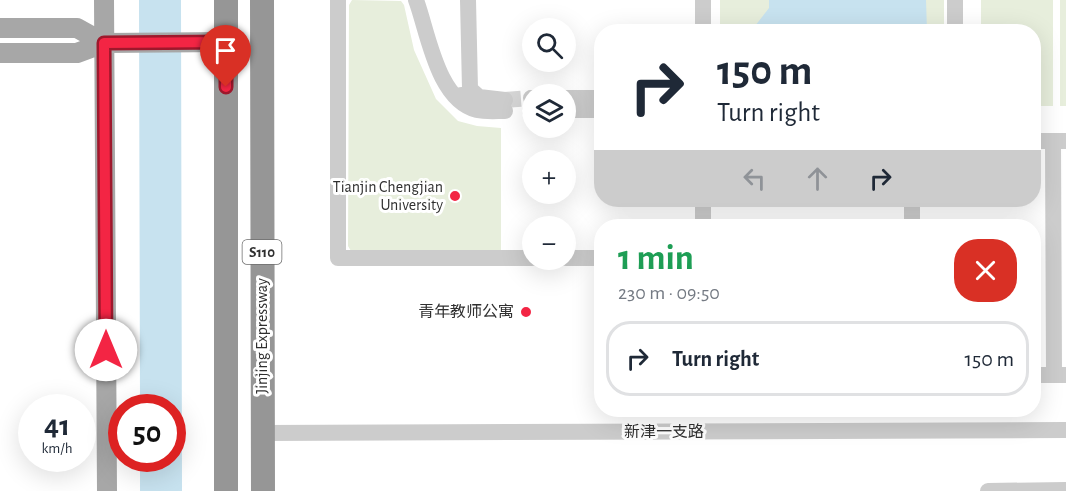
<!DOCTYPE html>
<meta charset="utf-8">
<style>
:root{--surface:#fff;--page:#f6f6f7;--text:#1f2937;--muted:#747a83;--line:#e0e1e3}
body{margin:0;font-family:"Alegreya Sans","Noto Sans SC",sans-serif;background:var(--page);color:var(--text);height:100vh;display:flex;flex-direction:column;font-size:22px;white-space:nowrap}
*{box-sizing:border-box;margin:0}
p{font-size:20px;color:var(--muted)}
.icon{flex:none;width:33px;height:33px;fill:none;stroke:currentColor;stroke-width:2;stroke-linecap:round;stroke-linejoin:round}
.map{position:relative;flex:1;overflow:hidden}
.panel{position:absolute;left:594px;top:219px;width:447px;height:198px;display:flex;flex-direction:column;background:var(--surface);border-radius:24px;box-shadow:0 6px 24px #0002}
.panel>*{flex:none}
.top-card{position:absolute;left:594px;top:24px;width:447px;height:183px;border-radius:24px;box-shadow:0 6px 24px #0002;background:#fff;color:var(--text);overflow:hidden}
.controls{position:absolute;left:522px;top:18px;display:grid;gap:12px}
.controls a{display:grid;place-items:center;width:54px;height:54px;border-radius:50%;background:var(--surface);box-shadow:0 6px 24px #0002;font-size:30px}
.speed{position:absolute;left:18px;top:394px;display:flex;gap:12px;font-size:30px;font-weight:700;text-align:center}
.speed>*{display:grid;place-content:center;width:78px;height:78px;border-radius:50%;background:var(--surface);box-shadow:0 6px 24px #0002;line-height:1}
.speed small{font-size:15px;font-weight:400}
.speed .limit{border:9px solid #d22;background:#fff;color:#111}
.pin{position:absolute;display:grid;place-items:center;width:51px;height:51px;color:#fff;margin:-62px -26px;border-radius:50% 50% 50% 0;rotate:-45deg;box-shadow:0 0 6px #0007}
.pin .icon{rotate:45deg}
.me{position:absolute;width:66px;margin:-33px;rotate:0deg;stroke-linejoin:round;filter:drop-shadow(0 0 4px #0008)}
.turn{display:flex;align-items:center;gap:21px;height:126px;padding:0 24px;font-size:27px}
.turn .icon{width:78px;height:78px;stroke-width:2.5}
.turn b{display:block;font-size:42px;line-height:51px}
.lanes{display:flex;align-items:center;height:57px;padding:0 24px;background:#0003;justify-content:center;gap:30px;direction:ltr}
.lanes .off{opacity:.35}
.round{display:grid;place-items:center;flex:none;width:63px;height:63px;border-radius:24px;background:var(--page)}
.head{display:flex;align-items:center;justify-content:space-between;height:102px;padding:0 24px}
h1{font-size:36px;font-weight:600;line-height:45px;color:#1e9e55}
ul{padding:0;list-style:none}
li{display:flex;align-items:center;gap:18px;height:75px;margin:0 12px 9px;padding:0 12px;border:3px solid var(--line);border-radius:24px}
li div{flex:1}
li b{display:block;font-size:22px}
li em{font-style:normal}
.map>svg:first-child{display:block}
.green{fill:#e7eedc}
.water{fill:#c7e2ef}
.lines{fill:none;stroke-linecap:round;stroke-linejoin:round}
.minor-tunnel{stroke:#d5d5d5;stroke-width:16;stroke-dasharray:16 8;stroke-linecap:butt}
.minor{stroke:#ccc;stroke-width:16}
.major{stroke:#a7a7a7;stroke-width:20}
.highway{stroke:#969696;stroke-width:24}
.route-casing{stroke:#9e182c;stroke-width:15}
.route{stroke:#f32544;stroke-width:10}
.poi-dot{fill:#f32544;stroke:#fff;stroke-width:2}
.labels{text-anchor:middle;dominant-baseline:central;stroke-width:6;stroke-linejoin:round;paint-order:stroke}
.shield{fill:#fff;stroke:#6d6d6d;stroke-width:1.5}
.shield-label{font-size:15px;font-weight:bold;fill:#2f2f2f}
.poi-label{font-size:16px;fill:#2f2f2f;stroke:#fff;text-anchor:end}
.street-label{font-size:16px;fill:#2f2f2f;stroke:#fff}
</style>
<div class="map">
<svg width="1066" height="491" viewBox="0 0 1066 491">
<rect width="100%" height="100%" fill="#fff"/>
<!-- green -->
<path class="green" d="M352,0l49,1 3,4 10,45 22,49 22,22 19,5 24,2v124l-150,-1 -3,-5 1,-241z
M720,0h224v31h-224z
M981,0h72v106h-19v-74l-53,-1z
M1060,0h6v106h-6z"/>
<!-- water -->
<path class="water" d="M139,0h42l1,491h-42v-32h32v-51h-32z
M769,0h157l1,31h-176l18,-23z"/>
<g class="lines">
<!-- minor-tunnel -->
<path class="minor-tunnel" d="M505,100l26,-2"/>
<!-- minor -->
<path class="minor" d="M338,0v258h194
M416,0c12,32 21,100 61,110 9,2 19,1 28,1
M703,0v32
M955,0v32
M470,89l9,8 26,3
M456,96l13,-2 1,-5 -2,-89
M531,98h1
M566,98h36
M566,110h36
M530,111h2
M1034,141h32
M1053,141l1,234
M703,200v26
M912,200v26
M566,258h36
M1034,375h32
M263,433l803,-3
M988,491l78,-1"/>
<!-- major -->
<path class="major" d="M104,0l3,491
M0,28h77l27,15
M0,53h77l27,-10 123,-1"/>
<!-- highway -->
<path class="highway" d="M262,0l1,491
M226,491v-491"/>
</g>
<g class="lines">
<defs>
<path id="route" d="M106,350l-2,-307 122,-1v45"/>
</defs>
<!-- route casing -->
<use href="#route" class="route-casing"/>
<!-- route -->
<use href="#route" class="route"/>
</g>
<!-- markers -->
<g class="poi-dot">
<circle cx="455" cy="196" r="6"/>
<circle cx="526" cy="312" r="6"/>
</g>
<g class="labels">
<!-- shield labels -->
<rect class="shield" x="242.5" y="240" width="39" height="24" rx="4.5"/>
<g class="shield-label">
<text x="262" y="252">S110</text>
</g>
<!-- poi labels -->
<g class="poi-label">
<text x="443" y="187">Tianjin Chengjian<tspan x="443" dy="18">University</tspan></text>
<text x="514" y="312">青年教师公寓</text>
</g>
<!-- street labels -->
<g class="street-label">
<text transform="translate(262 336) rotate(-90)">Jinjing Expressway</text>
<text x="664" y="432">新津一支路</text>
</g>
</g>
</svg>
<div class="controls">
<a><svg class="icon" aria-label="search" viewBox="0 0 24 24"><circle cx="10" cy="10" r="6"/><path d="M15 15l6 6"/></svg></a>
<a><svg class="icon" aria-label="layers" viewBox="0 0 24 24"><path d="M12 4l9 5-9 5-9-5zM3 14l9 5 9-5"/></svg></a>
<a>+</a>
<a>−</a>
</div>
<div class="speed"><div>41<small>km/h</small></div><div class="limit">50</div></div>
<div class="pin" style="left:226px;top:87px;background:#d93025"><svg class="icon" aria-label="arrive" viewBox="0 0 24 24"><path d="M6 21V4h12l-3 4 3 4H6"/></svg></div>
<svg class="me" style="left:106px;top:350px" viewBox="-20 -20 40 40"><circle r="19" fill="#fff"/><path d="M0-13L10 11 0 6-10 11z" fill="#f32544"/></svg>
<div class="top-card">
<div class="turn"><svg class="icon" aria-label="right" viewBox="0 0 24 24"><path d="M7 20v-9h11M14 6l5 5-5 5"/></svg><div><b>150 m</b>Turn right</div></div>
<div class="lanes"><svg class="icon off" aria-label="left" viewBox="0 0 24 24"><path d="M17 20v-9H6M10 6l-5 5 5 5"/></svg><svg class="icon off" aria-label="ahead" viewBox="0 0 24 24"><path d="M12 20V5M6 11l6-6 6 6"/></svg><svg class="icon" aria-label="right" viewBox="0 0 24 24"><path d="M7 20v-9h11M14 6l5 5-5 5"/></svg></div>
</div>
<section class="panel">
<div class="head"><div><h1>1 min</h1><p>230 m · 09:50</p></div><a class="round" style="background:#d93025;color:#fff"><svg class="icon" aria-label="close" viewBox="0 0 24 24"><path d="M6 6l12 12M18 6L6 18"/></svg></a></div>
<ul>
<li><svg class="icon" aria-label="right" viewBox="0 0 24 24"><path d="M7 20v-9h11M14 6l5 5-5 5"/></svg><div><b>Turn right</b></div><em>150 m</em></li>
</ul>
</section>
</div>
